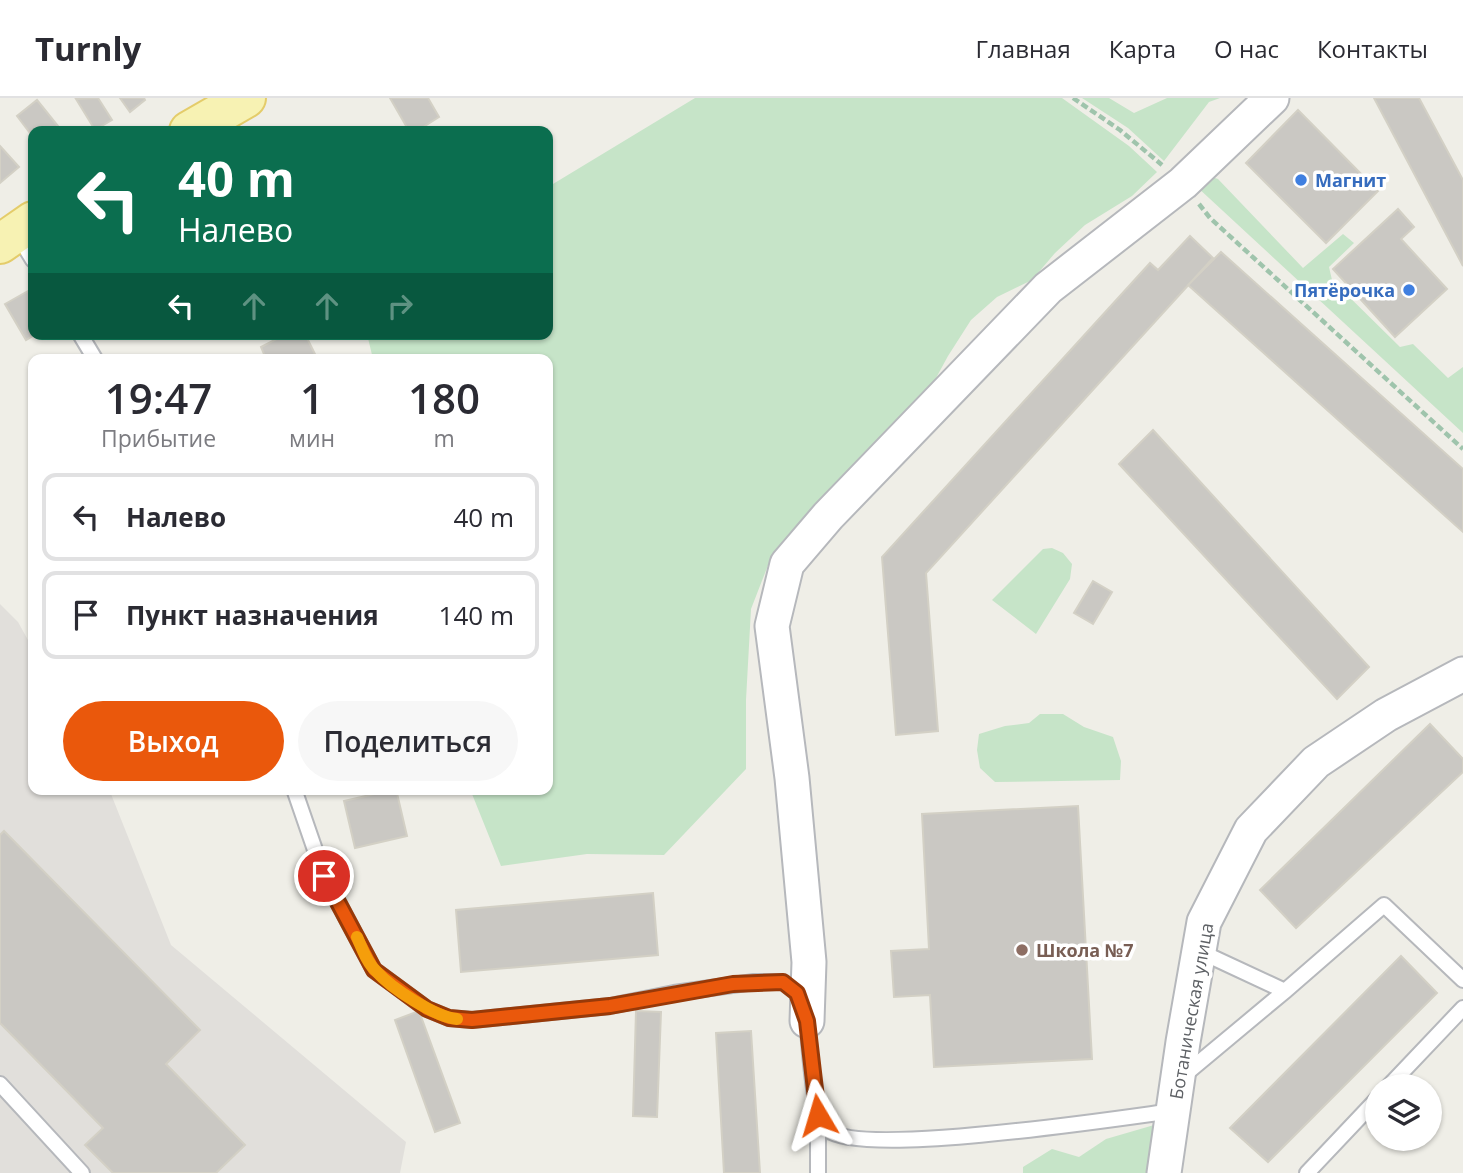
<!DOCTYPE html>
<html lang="ru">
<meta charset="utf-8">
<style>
:root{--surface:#fff;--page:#f7f7f7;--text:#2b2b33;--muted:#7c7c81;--line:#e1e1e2;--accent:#ea580c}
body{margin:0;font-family:"Open Sans",sans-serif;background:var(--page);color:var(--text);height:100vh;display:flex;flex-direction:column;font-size:26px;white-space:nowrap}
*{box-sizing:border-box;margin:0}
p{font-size:23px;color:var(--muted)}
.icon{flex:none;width:38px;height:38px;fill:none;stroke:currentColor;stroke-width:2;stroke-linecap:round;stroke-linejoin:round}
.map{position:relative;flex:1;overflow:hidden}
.drawer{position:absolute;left:28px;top:256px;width:525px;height:441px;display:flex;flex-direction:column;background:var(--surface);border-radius:14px;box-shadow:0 2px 5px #0004}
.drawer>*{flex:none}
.guide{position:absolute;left:28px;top:28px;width:525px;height:214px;border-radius:14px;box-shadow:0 2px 5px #0004;background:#0b6e4f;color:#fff;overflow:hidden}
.tools{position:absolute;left:1365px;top:976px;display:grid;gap:14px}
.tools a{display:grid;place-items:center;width:77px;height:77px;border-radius:50%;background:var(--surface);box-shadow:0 2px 5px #0004;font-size:35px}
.pin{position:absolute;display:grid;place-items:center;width:60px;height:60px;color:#fff;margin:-30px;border:4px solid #fff;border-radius:50%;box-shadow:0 2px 7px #0007}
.me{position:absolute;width:77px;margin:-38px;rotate:353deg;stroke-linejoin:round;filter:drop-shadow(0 0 5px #0008)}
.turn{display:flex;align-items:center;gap:24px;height:147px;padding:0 35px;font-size:32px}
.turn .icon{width:91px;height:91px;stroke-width:2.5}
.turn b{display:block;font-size:49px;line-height:60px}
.lanes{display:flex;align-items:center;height:66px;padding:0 35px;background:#0003;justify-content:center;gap:35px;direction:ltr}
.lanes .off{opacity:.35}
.eta{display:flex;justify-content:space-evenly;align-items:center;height:119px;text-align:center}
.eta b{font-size:42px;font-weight:600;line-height:49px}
.button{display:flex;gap:14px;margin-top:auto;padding:14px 35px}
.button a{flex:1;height:80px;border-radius:42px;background:var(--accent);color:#fff;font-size:28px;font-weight:600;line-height:80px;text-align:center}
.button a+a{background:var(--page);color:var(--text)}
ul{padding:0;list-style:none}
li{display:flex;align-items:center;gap:21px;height:88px;margin:0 14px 10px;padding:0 21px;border:4px solid var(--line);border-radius:14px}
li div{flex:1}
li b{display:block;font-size:26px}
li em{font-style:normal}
header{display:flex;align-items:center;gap:42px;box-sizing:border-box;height:98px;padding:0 35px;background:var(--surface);border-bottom:2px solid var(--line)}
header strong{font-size:33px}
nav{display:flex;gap:38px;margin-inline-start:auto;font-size:24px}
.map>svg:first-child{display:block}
.industrial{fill:#e1dfdb}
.green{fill:#c6e4c8}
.building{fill:#cac8c3;stroke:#d3d0c5;stroke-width:2}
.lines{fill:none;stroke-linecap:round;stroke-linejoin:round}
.service-casing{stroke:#b6b8bc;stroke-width:18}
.tertiary-casing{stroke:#b6b8bc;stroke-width:37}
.primary-casing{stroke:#e4cc6a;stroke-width:42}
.path{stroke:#9fc4ac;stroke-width:4.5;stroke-dasharray:7 3.5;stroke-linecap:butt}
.service{stroke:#fff;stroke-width:14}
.tertiary{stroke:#fff;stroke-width:33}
.primary{stroke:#f7f2b3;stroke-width:38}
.route-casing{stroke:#983908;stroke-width:18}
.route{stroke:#ea580c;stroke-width:12}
.slow{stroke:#f59e0b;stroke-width:12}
.shop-dot{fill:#3f7fe0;stroke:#fff;stroke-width:2.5}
.education-dot{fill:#8d6e63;stroke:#fff;stroke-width:2.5}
.labels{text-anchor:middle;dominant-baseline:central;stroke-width:7;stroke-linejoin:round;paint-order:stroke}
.shop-label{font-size:18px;font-weight:bold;fill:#366cbe;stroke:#fff;text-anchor:start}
.education-label{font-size:18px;font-weight:bold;fill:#785e54;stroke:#fff;text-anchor:start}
.street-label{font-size:18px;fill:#5e6165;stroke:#fff}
</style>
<header>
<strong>Turnly</strong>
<nav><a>Главная</a><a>Карта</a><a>О нас</a><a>Контакты</a></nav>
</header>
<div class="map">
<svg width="1463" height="1075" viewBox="0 0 1463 1075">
<rect width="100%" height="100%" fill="#efeee7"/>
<!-- industrial -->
<path class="industrial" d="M0,506l18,18 15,27v140h76l62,156 235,197 -6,31h-400z"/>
<!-- green -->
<path class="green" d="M695,0h367l67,48 28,26 -25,24 -47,29 -30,28 -23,27 -35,17 -26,23 -23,36 -24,44 -78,86 -74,69 -21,54 -5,91v69l-82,86 -77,-1 -86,12 -31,-77h78v-430h-175l-6,-25h181v-147z
M1082,0h27l25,15 33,-15h53l-11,4 -45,59 -36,-33z
M1209,78l9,3 85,89 40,-34 11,9 -25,24 3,13 68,67 13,-3 35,34 15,-11v66l-267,-247z
M1052,450l11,5 9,11 -2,15 -34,55 -44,-34 51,-51z
M1040,616h23l21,13 29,10 8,24 -1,19 -125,2 -15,-14 -3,-18 2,-16 26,-8 24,-3z
M1161,1025l-7,50h-131v-6l29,-18 27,8 27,-18z"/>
<!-- building -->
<path class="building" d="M98,0l14,22 -17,10 -19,-31z
M120,0h24l1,2 -15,12z
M390,0h38l11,19 -22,14h-8z
M1374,0h45l44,82v86z
M37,2l25,31h-29v6l-16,-21z
M1298,12l80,81 -52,52 -80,-80z
M0,48l19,21 -19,16z
M1398,111l16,18 -13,12 46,50 -52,48 -62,-68z
M1190,138l23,22 -287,315 12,158 -42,4 -14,-178 268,-294 8,7z
M1221,154l242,217v63l-275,-247z
M28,193l5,8v35h3l-10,6 -21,-36z
M286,236h19l10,20 -9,5h-40l-5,-12z
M1153,332l216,237 -32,32 -218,-235z
M1093,483l19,11 -19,32 -19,-11z
M1430,626l33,35v13l-167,156 -36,-38z
M396,691l11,47 -52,12 -11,-47z
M1078,708l14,253 -158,8 -4,-72 -36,2 -3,-46 38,-2 -7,-135z
M4,733l196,199 -34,34 79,81 -29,28h-103l-28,-28 18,-17 -103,-105v-188z
M653,795l5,62 -197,17 -5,-62z
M1401,858l36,37 -169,169 -38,-34z
M419,913l41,112 -25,9 -40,-112z
M636,913l25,1 -4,105 -24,-1z
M751,933l9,142h-36l-8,-140z"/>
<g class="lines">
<defs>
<path id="service" d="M17,136l16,26
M80,236l15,25
M294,691l30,87 50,94 53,39 22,9 23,2 138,-14 64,-13 80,-11h29l14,11 3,9
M1199,853l86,40
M807,923c3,23 5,95 21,109 33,28 292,-12 345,-19
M1183,978l102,-85 99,-86 79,75
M0,986l82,89
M1388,989l75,-79
M818,1075v-58
M1307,1075l70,-74"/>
<path id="tertiary" d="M807,923l2,-59 -17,-184 -20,-152 15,-62 41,-48 220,-228 135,-105 89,-85
M1164,1075l19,-131 21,-120 47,-92 65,-68 70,-47 77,-41"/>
<path id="primary" d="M189,33l57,-33
M0,146l33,-23"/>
</defs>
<!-- service casing -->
<use href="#service" class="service-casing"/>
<!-- tertiary casing -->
<use href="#tertiary" class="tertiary-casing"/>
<!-- primary casing -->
<use href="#primary" class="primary-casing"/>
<!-- path -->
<path class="path" d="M1073,0l47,32 42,35
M1199,106l11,14 253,231"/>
<!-- service -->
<use href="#service" class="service"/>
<!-- tertiary -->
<use href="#tertiary" class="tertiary"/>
<!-- primary -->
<use href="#primary" class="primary"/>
</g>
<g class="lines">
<defs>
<path id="route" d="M324,778l50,94 53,39 22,9 23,2 138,-14 123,-22 50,-2 14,11 10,28 11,94"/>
</defs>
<!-- route casing -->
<use href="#route" class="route-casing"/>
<!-- route -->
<use href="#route" class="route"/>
<!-- slow -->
<path class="slow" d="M357,839c5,11 10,26 19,34 15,17 59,46 81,48"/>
</g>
<!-- markers -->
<g class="shop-dot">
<circle cx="1301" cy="82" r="7"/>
<circle cx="1409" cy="192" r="7"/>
</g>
<circle class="education-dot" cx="1022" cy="852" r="7"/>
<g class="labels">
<!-- shop labels -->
<g class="shop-label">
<text x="1315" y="82">Магнит</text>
<text x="1395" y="192" text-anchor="end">Пятёрочка</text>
</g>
<!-- education labels -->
<g class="education-label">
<text x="1036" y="852">Школа №7</text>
</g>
<!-- street labels -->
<g class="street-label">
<text transform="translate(1191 913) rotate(-80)">Ботаническая улица</text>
</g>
</g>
</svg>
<div class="tools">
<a><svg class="icon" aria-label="layers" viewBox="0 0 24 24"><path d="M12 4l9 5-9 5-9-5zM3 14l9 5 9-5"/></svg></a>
</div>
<div class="pin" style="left:324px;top:778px;background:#d93025"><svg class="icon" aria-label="arrive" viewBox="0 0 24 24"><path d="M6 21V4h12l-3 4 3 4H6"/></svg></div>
<svg class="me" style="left:818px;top:1017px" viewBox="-20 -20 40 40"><path d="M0-17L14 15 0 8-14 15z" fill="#ea580c" stroke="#fff" stroke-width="4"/></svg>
<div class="guide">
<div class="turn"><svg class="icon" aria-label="left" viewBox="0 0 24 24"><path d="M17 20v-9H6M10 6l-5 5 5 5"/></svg><div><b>40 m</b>Налево</div></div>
<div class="lanes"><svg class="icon" aria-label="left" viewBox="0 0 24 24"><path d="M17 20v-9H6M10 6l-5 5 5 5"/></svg><svg class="icon off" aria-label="ahead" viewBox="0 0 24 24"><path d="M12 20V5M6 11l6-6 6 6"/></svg><svg class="icon off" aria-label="ahead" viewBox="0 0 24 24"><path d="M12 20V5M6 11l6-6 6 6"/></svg><svg class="icon off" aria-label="right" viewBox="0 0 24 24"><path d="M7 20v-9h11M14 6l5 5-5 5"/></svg></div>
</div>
<section class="drawer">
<div class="eta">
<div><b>19:47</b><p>Прибытие</p></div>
<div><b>1</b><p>мин</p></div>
<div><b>180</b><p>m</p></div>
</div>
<ul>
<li><svg class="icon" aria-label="left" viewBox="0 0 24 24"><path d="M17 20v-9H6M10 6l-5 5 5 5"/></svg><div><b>Налево</b></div><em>40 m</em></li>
<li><svg class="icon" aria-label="arrive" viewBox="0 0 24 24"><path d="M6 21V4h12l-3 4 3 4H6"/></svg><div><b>Пункт назначения</b></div><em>140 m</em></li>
</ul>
<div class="button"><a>Выход</a><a>Поделиться</a></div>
</section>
</div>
